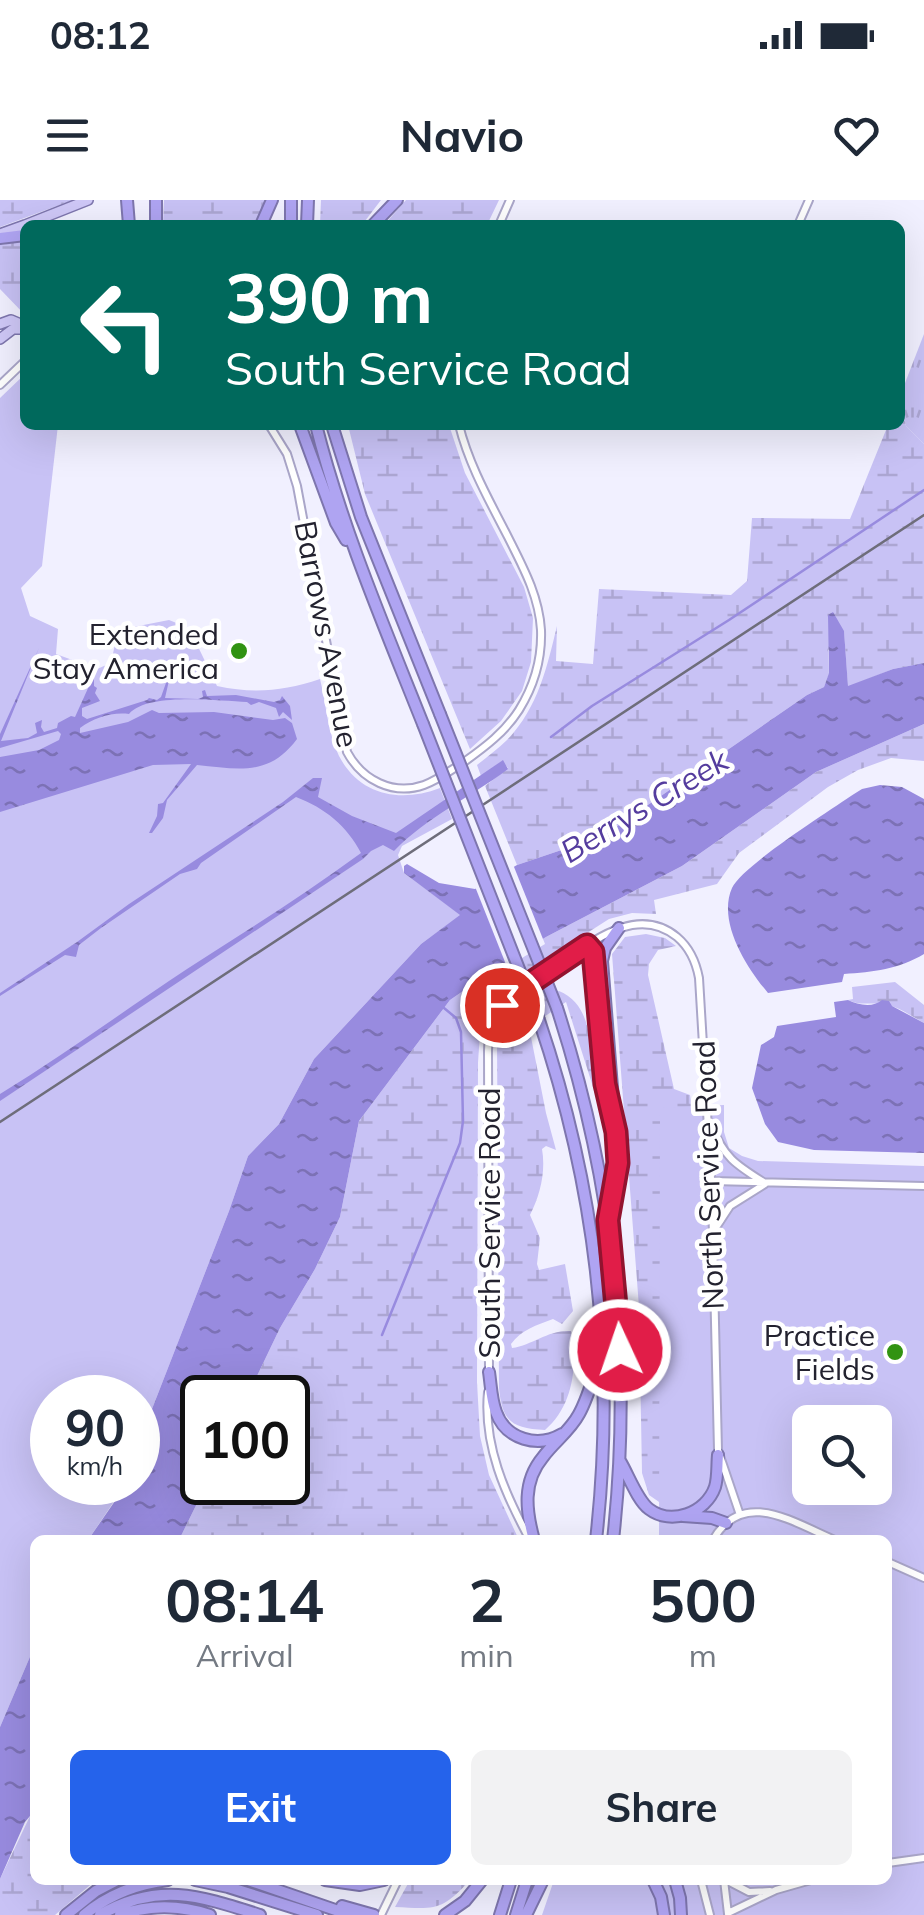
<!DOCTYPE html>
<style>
:root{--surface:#fff;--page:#f2f2f3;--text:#1f2937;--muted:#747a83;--accent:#2563eb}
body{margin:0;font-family:Mulish,sans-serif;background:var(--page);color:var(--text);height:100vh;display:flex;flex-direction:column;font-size:38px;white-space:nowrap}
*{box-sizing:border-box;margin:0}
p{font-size:32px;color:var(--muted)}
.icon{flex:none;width:55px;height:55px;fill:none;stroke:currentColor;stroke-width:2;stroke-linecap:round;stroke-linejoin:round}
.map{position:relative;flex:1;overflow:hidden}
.sheet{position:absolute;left:30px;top:1335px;width:862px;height:350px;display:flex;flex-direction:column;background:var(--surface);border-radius:15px;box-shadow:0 10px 40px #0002}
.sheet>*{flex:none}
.guide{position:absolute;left:20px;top:20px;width:885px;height:210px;border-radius:15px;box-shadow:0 10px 40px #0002;background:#00695c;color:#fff;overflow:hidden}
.tools{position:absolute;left:792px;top:1205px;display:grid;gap:20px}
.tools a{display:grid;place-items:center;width:100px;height:100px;border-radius:15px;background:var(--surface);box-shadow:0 10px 40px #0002;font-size:50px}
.speed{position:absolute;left:30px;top:1175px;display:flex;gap:20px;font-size:50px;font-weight:700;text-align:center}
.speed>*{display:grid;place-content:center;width:130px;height:130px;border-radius:50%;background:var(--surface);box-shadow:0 10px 40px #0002;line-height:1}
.speed small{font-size:25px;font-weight:400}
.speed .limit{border:5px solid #111;border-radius:15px;background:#fff;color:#111}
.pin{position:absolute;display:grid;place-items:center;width:85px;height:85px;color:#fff;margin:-42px;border:5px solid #fff;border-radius:50%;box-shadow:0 2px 10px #0007}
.me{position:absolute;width:110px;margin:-55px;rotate:357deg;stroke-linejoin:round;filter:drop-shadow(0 0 8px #0008)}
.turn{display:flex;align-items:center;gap:35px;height:210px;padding:0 40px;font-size:45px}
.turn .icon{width:130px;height:130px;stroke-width:2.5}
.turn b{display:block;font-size:70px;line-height:85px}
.eta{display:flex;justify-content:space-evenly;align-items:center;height:170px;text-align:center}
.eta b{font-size:60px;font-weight:700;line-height:70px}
.primary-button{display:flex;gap:20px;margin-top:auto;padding:20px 40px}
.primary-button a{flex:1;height:115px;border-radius:15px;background:var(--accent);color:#fff;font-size:40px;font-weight:700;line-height:115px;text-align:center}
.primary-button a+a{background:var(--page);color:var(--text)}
.status{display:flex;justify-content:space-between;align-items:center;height:70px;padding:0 50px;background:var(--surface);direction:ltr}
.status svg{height:28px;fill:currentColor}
header{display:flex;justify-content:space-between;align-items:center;height:130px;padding:0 40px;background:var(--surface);font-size:45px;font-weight:700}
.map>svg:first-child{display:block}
.grass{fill:url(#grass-tufts)}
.wetland{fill:url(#wetland-marsh)}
.park{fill:#c8c2f5;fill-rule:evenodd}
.water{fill:url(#water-ripples)}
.pier{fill:#f1f0ff}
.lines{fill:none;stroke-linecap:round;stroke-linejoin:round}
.stream{stroke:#988bdf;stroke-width:2.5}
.minor-casing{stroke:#aaa6c9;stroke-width:10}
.major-casing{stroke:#7e76ae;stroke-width:12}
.highway-casing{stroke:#7e76ae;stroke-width:14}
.minor{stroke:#fff;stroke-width:6}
.major{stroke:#cfc8f7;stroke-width:9}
.highway{stroke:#afa4f2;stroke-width:10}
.rail{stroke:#6e6d7a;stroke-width:2.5}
.highway-bridge-casing{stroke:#7e76ae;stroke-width:14;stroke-linecap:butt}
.highway-bridge{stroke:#afa4f2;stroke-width:10}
.route-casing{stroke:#92132f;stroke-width:25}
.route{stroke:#e11d48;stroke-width:18}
.poi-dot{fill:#319312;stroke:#fff;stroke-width:4}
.labels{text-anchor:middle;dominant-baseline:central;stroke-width:9;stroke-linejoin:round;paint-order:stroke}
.poi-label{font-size:30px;fill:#23222f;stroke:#fff;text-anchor:end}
.street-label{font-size:30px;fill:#23222f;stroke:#fff}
.water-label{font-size:32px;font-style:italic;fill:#543c9e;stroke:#fff}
</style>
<div class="status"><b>08:12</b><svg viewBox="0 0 49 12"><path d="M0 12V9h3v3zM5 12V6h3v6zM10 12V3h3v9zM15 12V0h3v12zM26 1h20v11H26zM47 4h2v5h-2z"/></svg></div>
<header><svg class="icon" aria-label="menu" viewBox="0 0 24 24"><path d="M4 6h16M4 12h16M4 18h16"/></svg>Navio<svg class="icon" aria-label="heart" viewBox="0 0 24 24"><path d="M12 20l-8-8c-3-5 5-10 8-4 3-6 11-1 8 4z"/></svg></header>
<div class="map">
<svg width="924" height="1715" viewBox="0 0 924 1715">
<defs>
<pattern id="grass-tufts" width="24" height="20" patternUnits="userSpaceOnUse" patternTransform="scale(2.5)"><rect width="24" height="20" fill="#c8c2f5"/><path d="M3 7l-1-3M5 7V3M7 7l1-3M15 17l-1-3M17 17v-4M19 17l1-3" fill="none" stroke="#aca6d2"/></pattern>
<pattern id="wetland-marsh" width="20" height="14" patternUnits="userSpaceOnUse" patternTransform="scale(2.5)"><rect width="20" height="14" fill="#c8c2f5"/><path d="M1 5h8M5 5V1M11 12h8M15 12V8" fill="none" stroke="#aca6d2"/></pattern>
<pattern id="water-ripples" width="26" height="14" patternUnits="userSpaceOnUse" patternTransform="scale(2.5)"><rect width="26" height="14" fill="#988bdf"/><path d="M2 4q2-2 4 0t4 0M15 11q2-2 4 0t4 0" fill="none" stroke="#7c71b5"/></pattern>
</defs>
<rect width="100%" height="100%" fill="#f1f0ff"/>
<!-- grass -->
<path class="grass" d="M924,134v110l-18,-18 -6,-30z"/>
<!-- wetland -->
<path class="wetland" d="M0,0h73l-73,27z
M164,0h103l-3,10 -10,15h-91z
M321,0h60l-19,25h-42z
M406,0h93l-12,25h-103z
M25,41v74l-25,-26v-44z
M900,196l6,30 18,18v219l-31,6 -45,18 -4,-55 -16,18 1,24 -5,13 -17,8 -204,141 -86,29 -32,-79 23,-18 -6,-7 -21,15 -4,-11c10,-8 21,-16 30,-25 31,-32 40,-73 50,-114l-1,35 37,3 6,-75 132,6 16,-14 5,-63 98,1 38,-94h12z
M348,225h101l16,48 59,114 9,31 -2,44 -9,29 -21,30 -31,28 -105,-255z
M924,524v37l-33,-3 -33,12 -30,17 -89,66 -22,31 -63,16 2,14 -24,-1 -23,6 -100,64 1,3c-32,26 -29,39 -32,77l-1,319 3,54 9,39 30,65h-340l28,-57 81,-1v-84l-41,-1 33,-69 35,-59 25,-52 19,-96 91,-121 51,-35 45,-28 136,-71 134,-94z
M646,734l19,4 11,8 -18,4 -9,14 -1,11 26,114 16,6 6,43 -34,366 -13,-9 -7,-22 -3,-166 -27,-353 13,-17z
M895,782l29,23v18c-13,-7 -26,-17 -41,-19 -13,-2 -23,2 -35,-4l5,-1 -1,-12z
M559,791c31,13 30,47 35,76l3,2 14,62h-4l-41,-129 -37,25 17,86 10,37 -10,-4 -4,3c4,23 -2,46 -12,66l10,23 -3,26 2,6 26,-6 8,47 -11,13 -9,-5c-16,6 -32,11 -42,25l1,4c21,-3 35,-18 59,-17 7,35 2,75 -26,99 -33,-2 -43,-8 -46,-42l-2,-350c8,-37 30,-37 62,-47z
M30,1616l5,1v63h61l-41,35h-55v-36z
M410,1680h60c-28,31 -34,29 -75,27z"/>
<!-- park -->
<path class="park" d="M25,174v51h33l-16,141 -21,22 9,28 28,13 -2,25 41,15 14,-6 7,-33 51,-10 20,8 28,58c37,8 67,5 103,-7 6,24 8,55 19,77 21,40 62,47 101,32l12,31 -50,27 -4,9 6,18 57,42 -40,29 -107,115 -35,65 -31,32 -19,55 -91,234v-47h-86v84l67,1 -4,17 -27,40h-53v105l-35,82v-1329z
M724,905v27l5,16 13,8 16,5 166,5v749h-382l12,-35h334v-340h-229l1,-432zM810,1222h65v66h-65z"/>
<!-- water -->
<path class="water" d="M833,412l11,19 4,55 45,-17 31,-6v61l-108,48 -134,94 -136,71 -45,28 -51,35 -91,121 -19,96 -25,52 -35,59 -33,69 -45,1v84l5,1 -28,57h-91l27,-39 4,-18 19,-1v-37l91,-234 19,-55 31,-32 35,-65 107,-115 39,-29 -56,-42v-7l3,-2 32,19 36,6 42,-24 86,-29 204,-141 17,-8 5,-14 -1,-58z
M39,448l-38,93 27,-3 9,-5 -2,-10 7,-3 -1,7 3,5 13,-4 1,-5 13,-7 4,1 19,-42v11l3,2 -2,5 5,8 -18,7v8l5,3 60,-19 2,-2 8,2 4,-3 12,-34 -8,35 33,1 5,-2 -1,-6 3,-1 2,6 29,-1 38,7 6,-2 2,-4 8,10 2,14 -9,-8 -4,5 -3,-9 -17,-6 -8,3 -4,-3c-29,-1 -99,-10 -118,12 -18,-2 -35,4 -49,14v5l48,-11 24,-12 7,3 55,-1 59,8 12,-2 7,5 5,16c-28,38 -59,30 -100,26l-30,35 -4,18 -11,15h-3l8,-17 1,-12 5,-1 28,-39 -38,1 -153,47v-55l39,-7 20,-10 2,-6 -3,-3 -58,17v-14z
M503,560l5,9c-37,28 -81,48 -114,82l-11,-6 -12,6 -8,8 -363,242v-7c64,-39 125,-84 187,-125 59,-38 117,-74 174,-116 -14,-27 -36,-45 -65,-56l-95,66 -4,6 -17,5 -79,54 -22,17 -3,12 -11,-2 -65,41v-3l77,-51 52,-38 154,-102 30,-24h9l-4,19 34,19 44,17z
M880,585l22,2 22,12v155c-25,15 -51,18 -80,20l-2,8 -74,11c-21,-25 -51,-71 -36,-105 10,-22 97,-77 122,-94l8,-5z
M848,800c10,5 25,8 34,0l7,1 3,5 32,17v130l-110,-3 -36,-8 -13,-18 -13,-36 9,-43 13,-8 3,-11 59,-9 -2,-15z
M35,1445v172l-5,-1 -5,6 -25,57v-152z"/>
<!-- pier -->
<path class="pier" d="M512,662l33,82 -38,23 -33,-83z"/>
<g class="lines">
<!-- stream -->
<path class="stream" d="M551,537l41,-31 137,-86 195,-130
M382,1135l78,-192 3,-22 -2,-89 -5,-14 -12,-10"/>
<defs>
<path id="minor" d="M499,25l11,-25
M798,25l11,-25
M0,185l25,-24
M269,225l18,29 10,32 50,266c15,28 46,44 77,33 14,-5 27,-15 40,-23 21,-15 41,-30 55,-52 15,-24 23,-52 22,-80 -2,-34 -18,-63 -33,-93 -19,-37 -39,-72 -49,-112
M711,924c12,33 25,41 54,59
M711,981l213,5
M713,1032l17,-26 35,-22
M489,1174l-1,-323c0,-17 3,-31 13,-45 14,-18 38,-29 57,-41 34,-23 79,-61 119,-28 13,11 19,25 22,41l13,217 6,255 22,65
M488,1192c-5,53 17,102 42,148
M713,1340c30,-53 81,-17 122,0
M888,1362l36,16
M888,1663l36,-5
M701,1680l9,35
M724,1680l4,34
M726,1680l23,12 21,-1
M728,1713l48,-23 35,-10
M381,1715l17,-35"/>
<path id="major" d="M25,25l63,-25
M0,34l25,-9
M0,124l11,-4 14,6
M0,139l13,-10h12"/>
<path id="highway" d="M127,0l2,25
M291,0v25
M156,25v-25
M261,25l11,-25
M307,25l1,-25
M373,25l24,-25
M0,38l25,-3
M300,225l36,98 10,17
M316,225c26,103 68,201 107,299
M332,225l29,92 79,197
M587,745l7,12 13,140
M557,808c56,172 76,352 56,532
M539,820c57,168 77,344 57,520
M610,1009l8,-46 -16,-202 3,-13 14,-20
M489,1172c2,13 2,27 7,40 10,28 42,36 66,22
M620,1261c8,13 17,39 29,48 22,17 57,4 66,-22 3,-10 2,-22 3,-32
M683,1316l29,2 14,5
M534,1340c-8,-29 -12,-58 9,-83 11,-15 27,-26 36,-43 10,-18 15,-40 22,-60
M195,1680l33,7 89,28
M248,1680l102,35
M325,1680l35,5 24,-5
M653,1680l8,17 3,18
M675,1680l5,18 1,17
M342,1706l32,9
M66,1715l30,-24 21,-11
M84,1715c24,-20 52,-31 84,-35
M100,1715c58,-34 101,-19 160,0
M120,1715c31,-11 60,-10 90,0
M445,1715l20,-14 17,-21
M500,1715l11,-35
M516,1715l11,-35
M526,1715l17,-35"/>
</defs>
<!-- minor casing -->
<use href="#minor" class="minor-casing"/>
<!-- major casing -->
<use href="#major" class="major-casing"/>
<!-- highway casing -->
<use href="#highway" class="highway-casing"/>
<!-- minor -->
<use href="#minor" class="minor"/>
<!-- major -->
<use href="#major" class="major"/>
<!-- highway -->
<use href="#highway" class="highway"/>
<!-- rail -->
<path class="rail" d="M0,922l924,-607"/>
<defs>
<path id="highway-bridge" d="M440,514l117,294
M423,524l116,296"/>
</defs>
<!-- highway-bridge casing -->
<use href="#highway-bridge" class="highway-bridge-casing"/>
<!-- highway-bridge -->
<use href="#highway-bridge" class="highway-bridge"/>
</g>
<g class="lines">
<defs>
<path id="route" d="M502,805l15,-13 70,-47 6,7 12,132 11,48 2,31 -10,57 12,130"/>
</defs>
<!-- route casing -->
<use href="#route" class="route-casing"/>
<!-- route -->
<use href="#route" class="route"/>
</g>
<!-- markers -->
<g class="poi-dot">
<circle cx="239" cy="451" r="10"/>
<circle cx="895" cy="1152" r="10"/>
</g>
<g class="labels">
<!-- poi labels -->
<g class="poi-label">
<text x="219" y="434">Extended<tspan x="219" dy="34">Stay America</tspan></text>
<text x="875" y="1135">Practice<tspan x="875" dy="34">Fields</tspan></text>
</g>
<!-- street labels -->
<g class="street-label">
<text transform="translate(327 434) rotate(79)">Barrows Avenue</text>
<text transform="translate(708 975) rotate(-92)">North Service Road</text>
<text transform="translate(489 1023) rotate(-90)">South Service Road</text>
</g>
<!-- water labels -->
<g class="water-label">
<text transform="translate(644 605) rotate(-31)">Berrys Creek</text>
</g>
</g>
</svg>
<div class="tools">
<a><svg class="icon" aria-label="search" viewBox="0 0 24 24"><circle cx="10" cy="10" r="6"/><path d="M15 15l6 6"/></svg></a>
</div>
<div class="speed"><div>90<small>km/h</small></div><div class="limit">100</div></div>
<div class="pin" style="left:502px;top:805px;background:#d93025"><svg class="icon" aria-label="arrive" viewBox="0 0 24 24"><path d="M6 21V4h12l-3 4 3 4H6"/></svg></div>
<svg class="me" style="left:620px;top:1150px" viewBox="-20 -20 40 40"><circle r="17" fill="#e11d48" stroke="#fff" stroke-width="3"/><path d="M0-11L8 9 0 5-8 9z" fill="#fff"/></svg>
<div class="guide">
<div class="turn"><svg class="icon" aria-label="left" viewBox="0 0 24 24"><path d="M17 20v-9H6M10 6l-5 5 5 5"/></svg><div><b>390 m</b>South Service Road</div></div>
</div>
<section class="sheet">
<div class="eta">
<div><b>08:14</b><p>Arrival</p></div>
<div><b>2</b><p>min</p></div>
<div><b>500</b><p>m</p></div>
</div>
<div class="primary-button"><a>Exit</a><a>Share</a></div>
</section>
</div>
